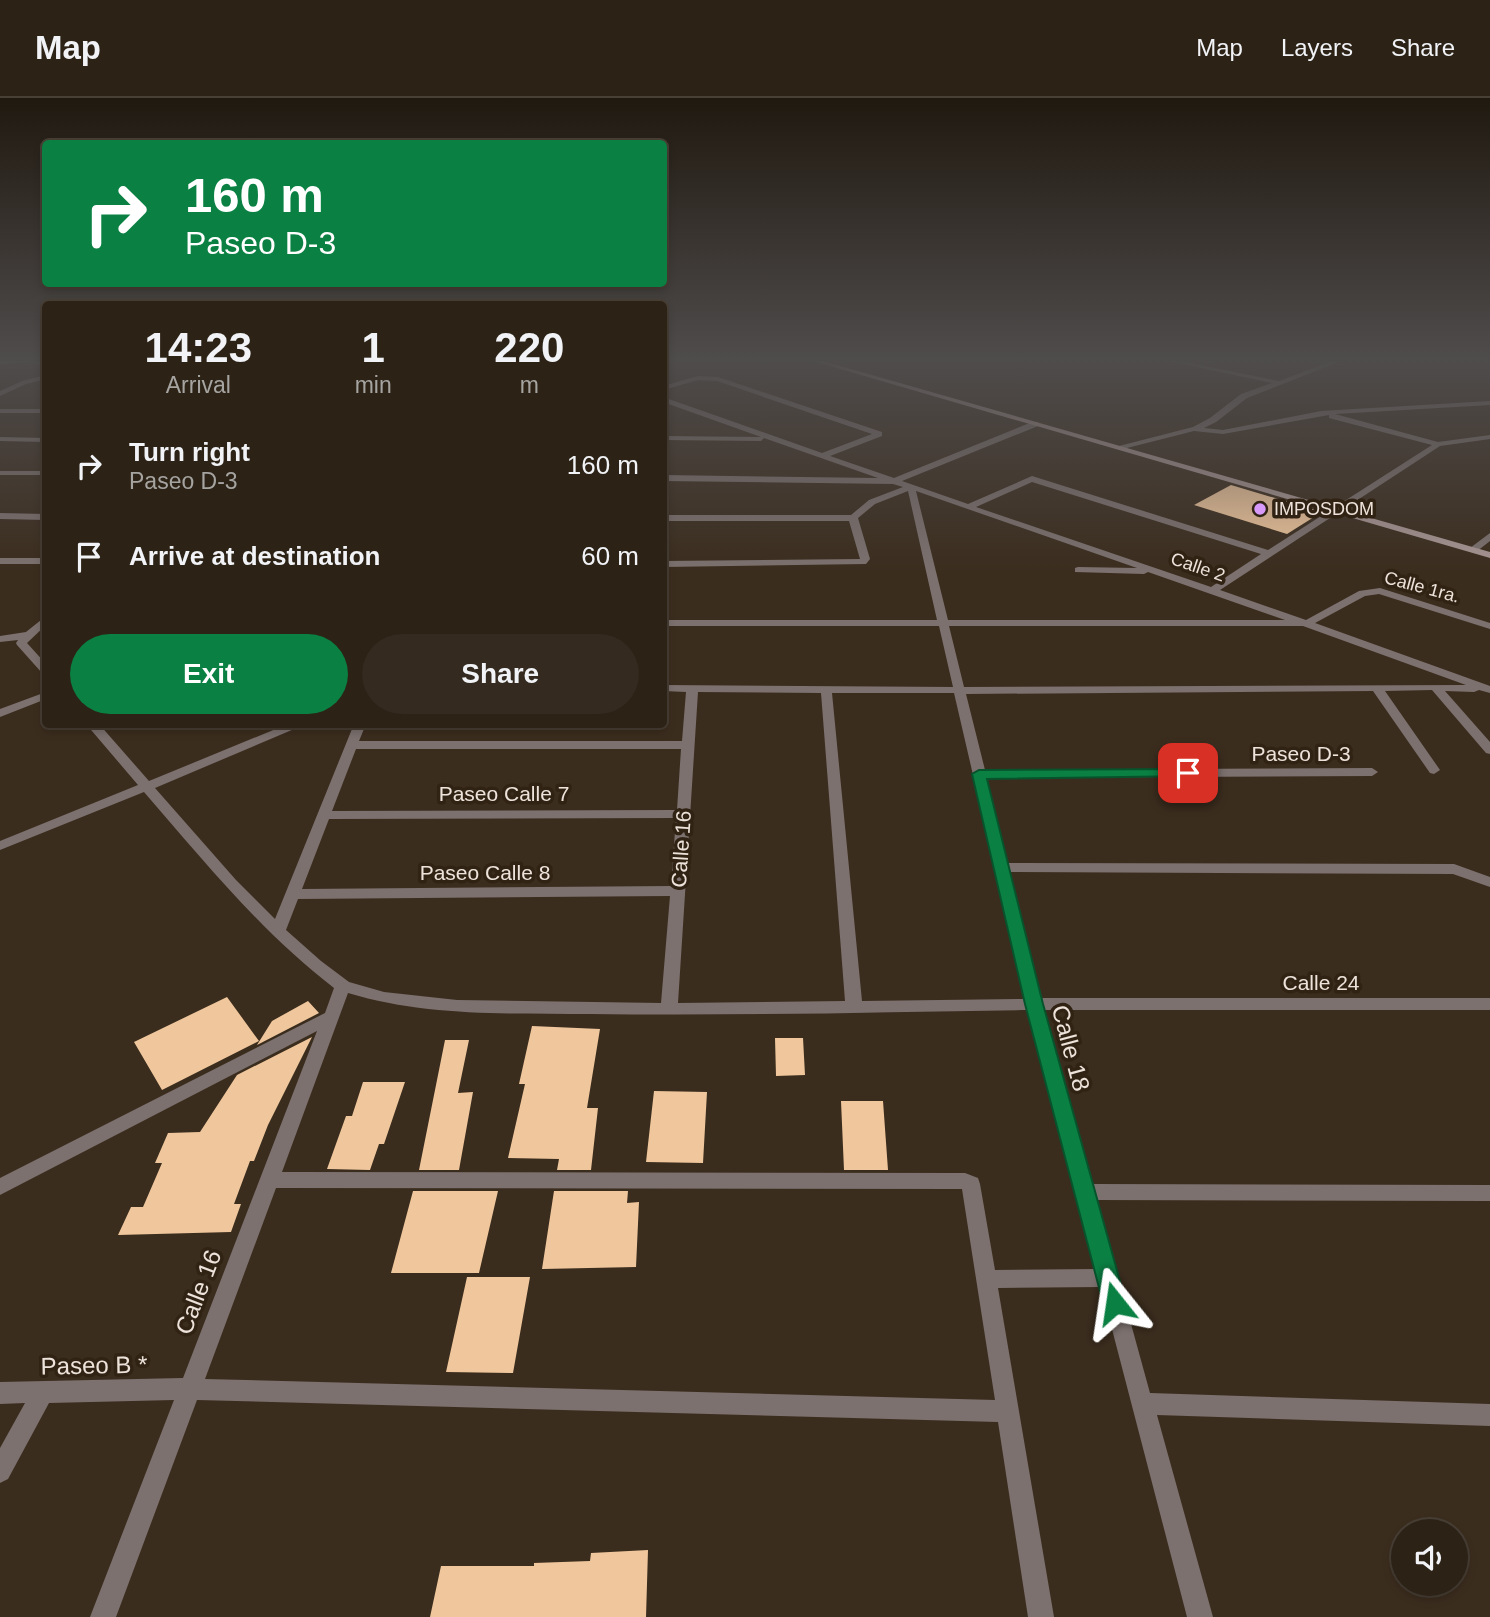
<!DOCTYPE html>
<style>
:root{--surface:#2c2216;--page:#342a1f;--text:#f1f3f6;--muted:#a6a4a1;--line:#483f35;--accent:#0b8043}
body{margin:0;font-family:Arial,sans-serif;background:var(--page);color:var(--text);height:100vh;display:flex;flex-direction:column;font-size:26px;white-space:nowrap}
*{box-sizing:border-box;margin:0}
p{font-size:23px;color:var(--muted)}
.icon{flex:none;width:38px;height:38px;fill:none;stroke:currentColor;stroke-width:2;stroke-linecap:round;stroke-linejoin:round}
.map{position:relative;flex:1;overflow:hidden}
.side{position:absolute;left:42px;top:203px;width:625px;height:427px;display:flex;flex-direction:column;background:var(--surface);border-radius:7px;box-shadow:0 4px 10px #0003,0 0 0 2px var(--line)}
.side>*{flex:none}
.guide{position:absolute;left:42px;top:42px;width:625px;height:147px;border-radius:7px;box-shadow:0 4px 10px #0003,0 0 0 2px var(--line);background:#0b8043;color:#fff;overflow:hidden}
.controls{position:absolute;left:1391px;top:1421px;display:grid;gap:14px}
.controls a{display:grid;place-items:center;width:77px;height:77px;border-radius:50%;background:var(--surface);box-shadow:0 4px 10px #0003,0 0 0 2px var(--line);font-size:35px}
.pin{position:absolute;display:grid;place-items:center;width:60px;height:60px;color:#fff;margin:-30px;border-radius:14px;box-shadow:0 4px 10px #0006}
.me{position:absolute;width:77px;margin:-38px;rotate:345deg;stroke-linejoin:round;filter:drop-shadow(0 0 5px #0008)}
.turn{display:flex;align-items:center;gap:24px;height:147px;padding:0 28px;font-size:32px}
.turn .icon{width:91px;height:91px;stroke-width:2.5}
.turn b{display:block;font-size:49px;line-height:60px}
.eta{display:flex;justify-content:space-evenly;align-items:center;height:119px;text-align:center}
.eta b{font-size:42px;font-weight:800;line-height:49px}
.cta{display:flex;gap:14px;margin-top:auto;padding:14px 28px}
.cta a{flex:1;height:80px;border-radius:42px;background:var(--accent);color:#fff;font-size:28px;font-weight:800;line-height:80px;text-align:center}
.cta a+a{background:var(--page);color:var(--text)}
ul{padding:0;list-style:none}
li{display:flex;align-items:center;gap:21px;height:91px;padding:0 28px}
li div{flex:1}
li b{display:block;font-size:26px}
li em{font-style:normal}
header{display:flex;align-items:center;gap:42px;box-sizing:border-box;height:98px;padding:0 35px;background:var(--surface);border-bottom:2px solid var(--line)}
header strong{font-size:33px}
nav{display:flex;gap:38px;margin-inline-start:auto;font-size:24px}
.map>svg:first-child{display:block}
.building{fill:#f0c79d}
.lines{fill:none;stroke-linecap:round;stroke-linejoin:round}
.minor{fill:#7c716f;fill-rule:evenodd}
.secondary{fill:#a79593;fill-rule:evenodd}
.primary{fill:#c9b1ae;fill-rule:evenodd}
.route{fill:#0b8043;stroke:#07532c;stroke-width:2}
.poi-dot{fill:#d89af8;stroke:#312314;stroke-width:2.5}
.labels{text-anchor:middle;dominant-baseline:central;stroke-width:7;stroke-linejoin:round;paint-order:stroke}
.far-poi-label{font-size:18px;fill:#ede3da;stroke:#312314;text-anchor:start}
.far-street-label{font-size:18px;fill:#ede3da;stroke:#312314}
.street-label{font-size:21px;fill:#ede3da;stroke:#312314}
.near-street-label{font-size:24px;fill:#ede3da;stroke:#312314}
</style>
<header>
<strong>Map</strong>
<nav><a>Map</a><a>Layers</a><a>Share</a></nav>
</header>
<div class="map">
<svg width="1490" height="1519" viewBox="0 0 1490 1519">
<rect width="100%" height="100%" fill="#3b2d1e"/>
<!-- building -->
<path class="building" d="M1231,387l91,27 -35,22 -93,-29z
M227,899l32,44 -97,49 -28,-48z
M308,903l11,12 -62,32 15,-24z
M532,928l68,3 -13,79h11l-7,62h-34l2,-11 -51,-1 17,-74h-6z
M312,939l-44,88 -14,36h-4l-16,43h7l-10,28 -113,3 13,-28h12l19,-44h-7l13,-30 32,-1 37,-57z
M775,940h28l2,37 -29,1z
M445,942h24l-11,53 15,-1 -14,78h-40z
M363,984h42l-21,62h-5l-9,26 -43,-1 19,-53h6z
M654,993l53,1 -4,71 -57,-1z
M841,1003h42l5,69h-44z
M413,1093h85l-19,82h-88z
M554,1093h74l-1,12 12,-1 -3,65 -94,2z
M467,1179h63l-17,96 -67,-1z
M648,1452l-2,67h-216l11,-51h93v-3l56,-2 1,-8z"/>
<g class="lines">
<!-- minor -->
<path class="minor" d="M31,263l15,2v4l-14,-5z
M1168,263h12l99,20 53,-20h9l-94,37 -31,24 -12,6 19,2 98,-19 169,-10v4l-155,9 103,28 52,-7v4l-50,7 -220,144 86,30 53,-29 21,-3 110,35v6l-111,-35 -14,2 -50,27 175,63v7l-11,-3 -5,2 -29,-1 45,51v12l-4,-1 -54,-63 -47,1 55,79 -6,4 -4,-1 -57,-82 -407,3 19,76 387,-2 6,4 -6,4 -385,2 20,85 447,1 36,13v10l-37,-13 -443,-2 31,126h449v12h-446l48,174 398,1v16l-393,-1 53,193 340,11v22l-333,-11 56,202h-26l-86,-330 -103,1 56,329h-26l-30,-195 -801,-22 -81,217h-26l84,-217 -125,3 -41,76 -8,4v-35l25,-45 -25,1v-22l183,-4 134,-347 -317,164v-17l325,-165 9,-25c-72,-55 -130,-127 -190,-196l-144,58v-9l138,-56 -52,-61h13l50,57 139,-57h18l-151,64 81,92 39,39 79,-195h12l-7,17h323l4,-49 -23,-1v-6l290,2 -14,-61h-276v-6h274l-29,-129 -33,13 -17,14 12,41 -4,5 -203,3v-6l197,-2 -11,-38h-186v-6h188l18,-15 34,-13 -10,-3 -230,-3v-6l215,3 -114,-40 -3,3 -98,-1v-4l98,1 -98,-35v-5l159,56 50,-19 -155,-53 -19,-1 -35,10v-4l35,-10 20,1 164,55v4l-52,20 64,22 138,-56h6v4l-136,55 66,23 64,-28 236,74 164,-105 -103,-27v-3l-106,19 -29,-3 -75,19v-4l74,-19 17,-9 31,-24 31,-11zM1032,384l229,72 -50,33 -235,-80zM916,393l221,77 -59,-1 -3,1v4l69,2 4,-2 137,48h-337zM949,528h354l163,59 -502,2zM698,594l123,1 24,308 -167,2zM832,595h122l71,306 -163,2zM356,651h325l-4,61 -345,1zM676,720l-5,68 -369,3 27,-70zM670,798l-9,107 -204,-3 -73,-8 -35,-10 -28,-21 -35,-31 12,-31zM348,895c79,24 161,20 243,21 146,2 291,-2 437,-4l68,259 -101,1 -15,-86 -2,-6 -13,-5 -683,-1zM276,1090l686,1 33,211 -790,-21z
M46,277v4l-20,5 -26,12v-5l22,-10z
M0,311h46v4h-46z
M0,339l46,1v4l-46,-1z
M0,373h46v4h-46z
M0,415l46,1v6l-46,-1z
M1490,435v8l-14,11h-6v-4z
M0,460h46v6h-46z
M46,518v9l-19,18 19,21v10l-4,-1 -25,-28 -1,-2 2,-3 -18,2v-6l26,-4z
M46,594v7l-46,18v-8z"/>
<!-- secondary -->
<path class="secondary" d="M813,263h10l667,191v6z"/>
<!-- primary -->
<path class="primary" d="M0,263h34l-34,3z"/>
</g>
<!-- sky -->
<linearGradient id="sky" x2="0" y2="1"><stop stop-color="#201910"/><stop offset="0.55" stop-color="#4f4c4c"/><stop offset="1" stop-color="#4f4c4c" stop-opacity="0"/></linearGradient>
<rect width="1490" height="475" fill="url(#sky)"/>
<!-- route -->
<path class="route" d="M1188,671l6,1 2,3 -2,3 -207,3 56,225 83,299 -3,8 -8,3 -9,-3 -3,-8 -78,-299 -53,-230 7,-4z"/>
<!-- markers -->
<circle class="poi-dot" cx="1260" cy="411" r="7"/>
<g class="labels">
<!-- far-poi labels -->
<g class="far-poi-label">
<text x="1274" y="411">IMPOSDOM</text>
</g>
<!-- far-street labels -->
<g class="far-street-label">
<text transform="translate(1198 469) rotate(19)">Calle 2</text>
<text transform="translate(1422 489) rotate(15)">Calle 1ra.</text>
</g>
<!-- street labels -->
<g class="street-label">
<text x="1301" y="655">Paseo D-3</text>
<text x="504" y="695">Paseo Calle 7</text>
<text transform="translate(681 751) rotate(-86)">Calle 16</text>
<text x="485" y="774">Paseo Calle 8</text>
<text x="1321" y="884">Calle 24</text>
</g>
<!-- near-street labels -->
<g class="near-street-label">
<text transform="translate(1071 950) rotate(75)">Calle 18</text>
<text transform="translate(198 1194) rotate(-69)">Calle 16</text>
<text transform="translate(94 1267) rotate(-1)">Paseo B *</text>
</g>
</g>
</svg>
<div class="controls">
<a><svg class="icon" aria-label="sound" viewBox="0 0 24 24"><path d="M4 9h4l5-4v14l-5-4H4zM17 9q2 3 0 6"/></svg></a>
</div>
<div class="pin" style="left:1188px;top:675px;background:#d93025"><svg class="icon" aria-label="arrive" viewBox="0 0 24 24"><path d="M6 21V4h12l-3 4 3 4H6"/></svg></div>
<svg class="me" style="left:1115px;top:1205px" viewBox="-20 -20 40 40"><path d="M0-17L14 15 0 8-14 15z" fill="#0b8043" stroke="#fff" stroke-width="4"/></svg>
<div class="guide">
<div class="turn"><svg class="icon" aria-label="right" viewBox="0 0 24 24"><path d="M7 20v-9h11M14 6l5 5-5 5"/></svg><div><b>160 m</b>Paseo D-3</div></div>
</div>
<section class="side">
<div class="eta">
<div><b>14:23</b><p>Arrival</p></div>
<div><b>1</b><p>min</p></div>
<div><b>220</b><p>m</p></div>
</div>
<ul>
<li><svg class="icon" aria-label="right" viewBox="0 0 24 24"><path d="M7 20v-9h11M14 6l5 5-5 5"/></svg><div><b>Turn right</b><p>Paseo D-3</p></div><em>160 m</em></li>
<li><svg class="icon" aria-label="arrive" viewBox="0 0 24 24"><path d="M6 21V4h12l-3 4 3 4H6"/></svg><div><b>Arrive at destination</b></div><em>60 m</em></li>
</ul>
<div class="cta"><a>Exit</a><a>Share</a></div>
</section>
</div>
